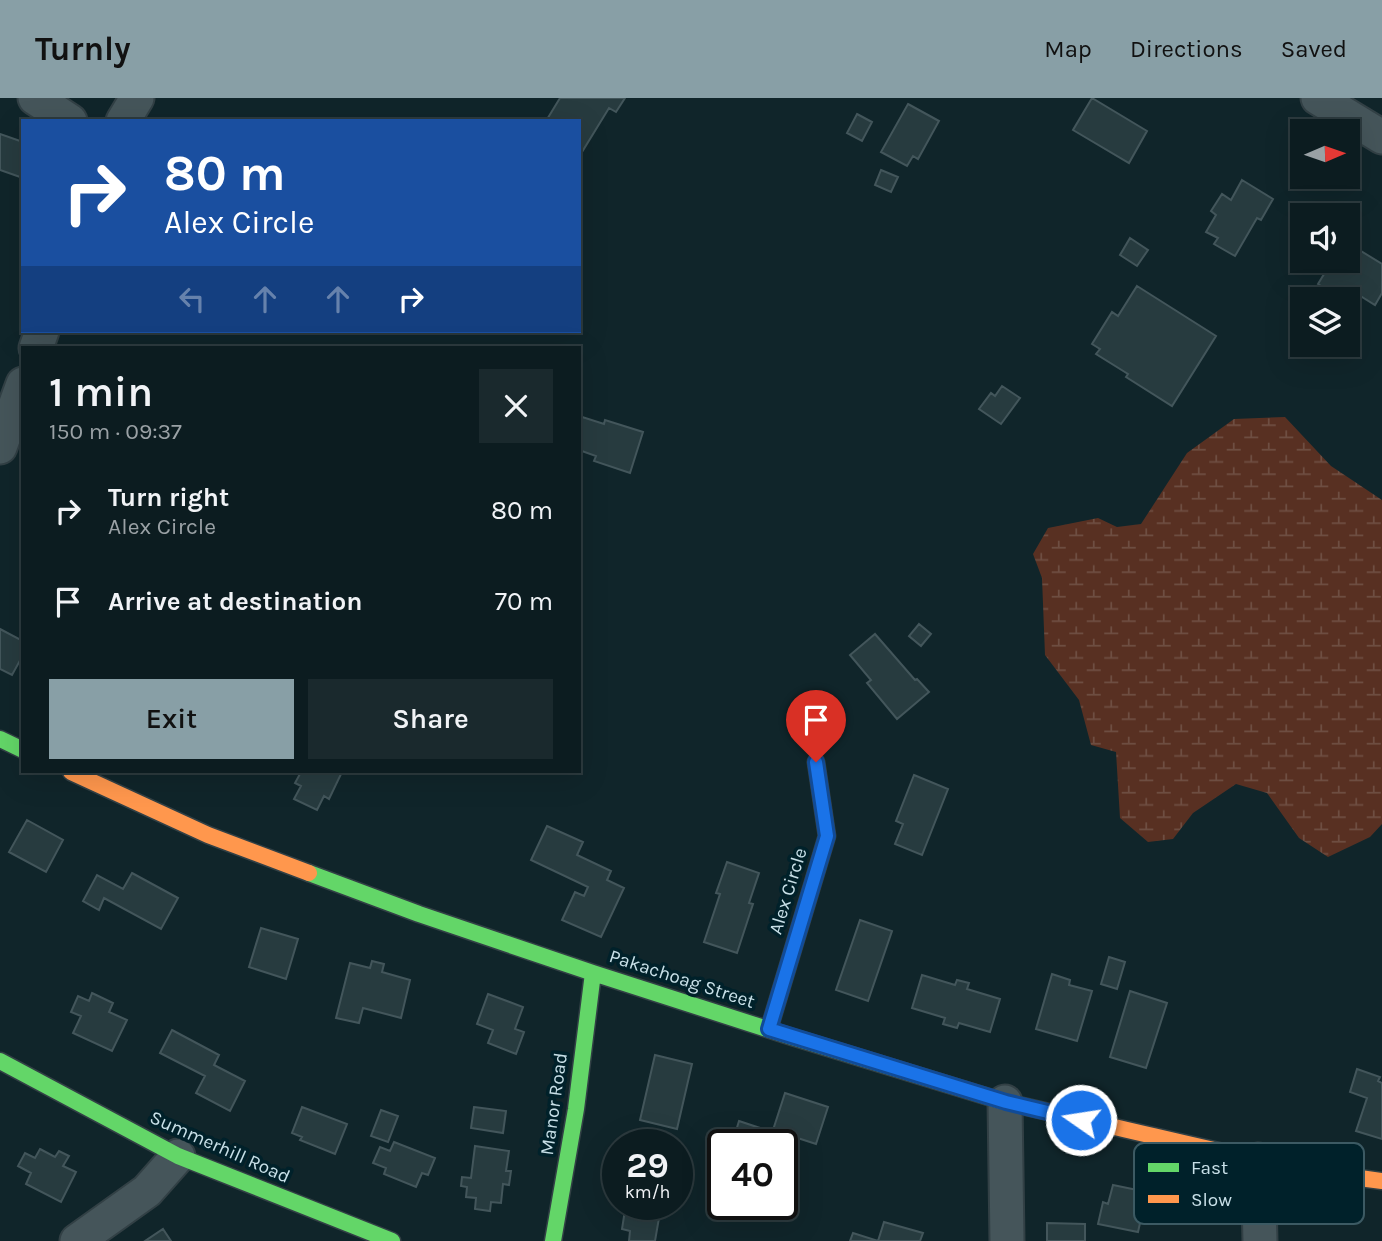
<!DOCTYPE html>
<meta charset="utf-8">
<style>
:root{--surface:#0c1c20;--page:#1a292d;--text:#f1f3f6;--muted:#9aa1a5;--line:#2c3a3e;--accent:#889fa6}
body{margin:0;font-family:Karla,sans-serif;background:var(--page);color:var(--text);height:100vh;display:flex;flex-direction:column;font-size:26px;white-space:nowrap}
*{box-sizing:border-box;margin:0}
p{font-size:23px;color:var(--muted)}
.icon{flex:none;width:38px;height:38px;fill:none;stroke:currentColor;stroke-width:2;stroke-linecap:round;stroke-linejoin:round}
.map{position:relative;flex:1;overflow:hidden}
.drawer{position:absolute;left:21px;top:248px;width:560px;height:427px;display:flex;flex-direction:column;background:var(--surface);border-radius:0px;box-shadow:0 7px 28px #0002,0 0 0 2px var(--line)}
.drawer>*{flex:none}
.hud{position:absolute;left:21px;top:21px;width:560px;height:214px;border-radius:0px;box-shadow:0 7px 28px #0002,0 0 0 2px var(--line);background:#1a4fa0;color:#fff;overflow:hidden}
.needle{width:46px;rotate:88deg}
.controls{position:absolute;left:1290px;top:21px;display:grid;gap:14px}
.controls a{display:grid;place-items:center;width:70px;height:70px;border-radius:0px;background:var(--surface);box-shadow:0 7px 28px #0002,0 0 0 2px var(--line);font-size:35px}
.speed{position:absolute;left:602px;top:1031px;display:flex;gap:14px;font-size:35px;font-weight:700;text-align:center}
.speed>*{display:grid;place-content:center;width:91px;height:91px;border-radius:50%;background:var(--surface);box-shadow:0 7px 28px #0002,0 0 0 2px var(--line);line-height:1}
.speed small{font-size:18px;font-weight:400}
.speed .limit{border:4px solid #111;border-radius:10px;background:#fff;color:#111}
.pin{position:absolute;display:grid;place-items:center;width:60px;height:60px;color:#fff;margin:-72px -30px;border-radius:50% 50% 50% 0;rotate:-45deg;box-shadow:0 0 7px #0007}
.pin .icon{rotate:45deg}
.me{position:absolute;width:77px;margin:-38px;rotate:283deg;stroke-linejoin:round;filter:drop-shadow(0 0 5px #0008)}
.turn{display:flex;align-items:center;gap:24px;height:147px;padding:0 28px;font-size:32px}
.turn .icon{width:91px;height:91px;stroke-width:2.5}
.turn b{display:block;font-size:49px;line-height:60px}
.lanes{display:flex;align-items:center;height:66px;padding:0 28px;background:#0003;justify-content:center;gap:35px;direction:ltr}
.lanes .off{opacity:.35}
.round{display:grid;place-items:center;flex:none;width:74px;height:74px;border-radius:0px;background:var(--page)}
.head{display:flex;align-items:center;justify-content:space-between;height:119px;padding:0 28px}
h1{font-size:42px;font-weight:600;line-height:52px}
.action{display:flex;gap:14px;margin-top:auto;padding:14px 28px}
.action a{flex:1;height:80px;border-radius:0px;background:var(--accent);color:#111;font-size:28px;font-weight:600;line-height:80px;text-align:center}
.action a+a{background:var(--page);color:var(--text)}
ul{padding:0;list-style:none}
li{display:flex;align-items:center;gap:21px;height:91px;padding:0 28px}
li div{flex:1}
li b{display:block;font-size:26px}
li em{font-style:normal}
header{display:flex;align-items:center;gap:42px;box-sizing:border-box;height:98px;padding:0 35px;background:var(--accent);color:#111}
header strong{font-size:33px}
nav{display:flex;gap:38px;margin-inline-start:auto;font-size:24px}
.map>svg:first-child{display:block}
.wetland{fill:url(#wetland-marsh)}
.building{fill:#273b3f;stroke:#43565b;stroke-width:2}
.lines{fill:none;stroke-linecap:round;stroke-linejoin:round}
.street-casing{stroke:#324045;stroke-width:37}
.fast-casing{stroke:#324045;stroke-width:19}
.slow-casing{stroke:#324045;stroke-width:19}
.street{stroke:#45555a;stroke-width:33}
.fast{stroke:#63d668;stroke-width:16}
.slow{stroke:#ff974d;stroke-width:16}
.route-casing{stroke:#114b97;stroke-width:18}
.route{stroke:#1a73e8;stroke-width:12}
.labels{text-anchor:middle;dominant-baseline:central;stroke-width:7;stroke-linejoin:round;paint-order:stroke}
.street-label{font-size:19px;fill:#c8e0e8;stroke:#00212a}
.key{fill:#00212a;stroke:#3c5a63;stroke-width:2}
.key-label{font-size:19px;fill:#c8e0e8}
</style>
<header>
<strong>Turnly</strong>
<nav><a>Map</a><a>Directions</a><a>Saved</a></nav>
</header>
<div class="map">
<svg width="1382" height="1143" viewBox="0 0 1382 1143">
<defs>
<pattern id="wetland-marsh" width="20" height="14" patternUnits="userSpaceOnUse" patternTransform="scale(1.75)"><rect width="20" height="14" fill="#583022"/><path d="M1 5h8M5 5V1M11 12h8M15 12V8" fill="none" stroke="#6e4e42"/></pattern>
</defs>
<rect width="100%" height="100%" fill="#10252a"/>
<!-- wetland -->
<path class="wetland" d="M1285,319l46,49 51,34v324l-12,13 -42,20 -29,-19 -32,-45 -31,-9 -43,29 -20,26 -25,3 -28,-24 -4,-66 -25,-7 -12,-45 -34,-45 -3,-77 -9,-24 15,-26 50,-10 19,9 24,-3 46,-71 47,-34z"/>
<!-- building -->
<path class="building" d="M560,0h65l-9,14 -7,-4 -27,44 -3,-1v-30h-33z
M1092,0l55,33 -18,32 -56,-33z
M908,6l31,17 -21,38 -5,-3 -6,10 -26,-14z
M857,16l15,8 -10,19 -15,-8z
M0,36l23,8v36l-23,-8z
M881,72l17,7 -7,15 -16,-7z
M1242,82l31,19 -12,21 -4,-2 -22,38 -21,-12 4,-6 -12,-6 10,-17 -5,-4 11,-17 9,6z
M1130,140l18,12 -11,16 -17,-11z
M1348,145l34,21v29l-7,12 -29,-18 -7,10 -21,-13 14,-23h16z
M1137,188l79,50 -44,70 -46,-29 2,-3 -32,-20 4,-5 -8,-5 20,-32 6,4z
M1002,288l18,12 -19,26 -22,-15 12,-16 4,3z
M579,318l25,8 1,-4 38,12 -13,41 -36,-12 2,-5 -17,-6z
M919,526l12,10 -10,12 -12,-10z
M0,531l23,12v14l-11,20 -12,-6z
M875,536l40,46 2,-1 12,13 -32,27 -30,-36 4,-3 -21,-25z
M301,674h41l-13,27 -5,-3 -7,14 -23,-11 7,-13 -6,-3z
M914,677l34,14 -26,66 -27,-11 8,-20 -7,-3z
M27,722l36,20 -17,32 -37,-20z
M547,728l36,16 -6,13 34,16 -4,9 17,8 -23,49 -39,-17 13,-28 9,4 4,-9 -57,-27z
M727,764l32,11 -10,30 4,1 -16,49 -33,-11 16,-48 -4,-1z
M132,775l46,25 -17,31 -57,-31 -5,12 -16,-9 14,-26 26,14z
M860,822l32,11 -24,70 -32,-11z
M261,830l37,11 -12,40 -37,-12z
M1109,859l16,5 -8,27 -16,-5z
M372,863l12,3 -2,8 28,8 -9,38 -38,-10 -4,15 -23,-5 14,-55 20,5z
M1052,876l18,6 -1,5 23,6 -15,50 -41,-12z
M922,877l33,10 2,-5 12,3 -2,6 33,10 -10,33 -31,-9 -2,5 -14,-4 2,-6 -33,-10z
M1130,893l37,12 -21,65 -36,-11z
M92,895l21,10 -4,9 18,8 -15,31 -39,-18 8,-17 -10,-4 7,-16 11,5z
M488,896l35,13 -8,22 9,3 -8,22 -28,-11 5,-13 -16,-6z
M172,932l47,25 -5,10 31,16 -15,30 -34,-18 9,-17 -45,-23z
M655,957l37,9 -15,65 -37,-9z
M1357,971l23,8 -2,4 4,2v56l-26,-8 11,-33 -17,-6z
M785,995l43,14 -12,37 -43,-14z
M302,1009l45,17 -12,30 -35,-14 2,-3 -10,-4z
M474,1009l32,4 -3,22 -32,-5z
M381,1012l17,6 -10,26 -17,-6z
M739,1023l21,7 -5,16h-23z
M394,1044l41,16 -7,17 -6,-2 -6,14 -32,-13 2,-6 -13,-5 7,-16 10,4z
M475,1048l34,5 -3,20h5l-2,14 -6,-1 -2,19 -10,-1 -1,9 -15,-2 1,-11 -10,-1 1,-10 -6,-1 1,-9 9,1z
M40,1051l15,8 4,-6 10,5 -6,10 13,6 -15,30 -35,-18 5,-11 -13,-7 7,-13 10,5z
M1113,1087l34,7 -9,40 -40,-8 5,-22 5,2z
M639,1106h18v2l-4,-1 -2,11 8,2 -4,23h-26l1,-10 -8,-2 3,-19 12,3z
M884,1124l39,11 -3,8h-70l3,-8 25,8z
M1047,1125l38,1v17h-38z
M163,1131l8,12h-26z"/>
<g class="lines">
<defs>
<path id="street" d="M35,0l35,23
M1318,0l64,39
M123,23l14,-23
M36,250l6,-17
M0,349l23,-63
M1005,1004l2,139
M1258,1062l2,81
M77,1143l70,-50 31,-35"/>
<path id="fast" d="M0,641l23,11
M309,775l110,41 174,59 199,64 213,65 83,19
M769,931l58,-193 -11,-74
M0,963l178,95 214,85
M553,1143l23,-132 17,-136"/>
<path id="slow" d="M71,674l137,63 101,38
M1088,1023c98,22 195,48 294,60"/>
</defs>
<!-- street casing -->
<use href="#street" class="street-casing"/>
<!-- fast casing -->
<use href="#fast" class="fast-casing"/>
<!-- slow casing -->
<use href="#slow" class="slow-casing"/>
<!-- street -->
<use href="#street" class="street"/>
<!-- fast -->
<use href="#fast" class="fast"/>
<!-- slow -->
<use href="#slow" class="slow"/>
</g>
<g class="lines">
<defs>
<path id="route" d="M816,664l11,74 -58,193 237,73 75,18"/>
</defs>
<!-- route casing -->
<use href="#route" class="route-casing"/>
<!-- route -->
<use href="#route" class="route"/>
</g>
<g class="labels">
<!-- street labels -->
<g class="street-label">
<text transform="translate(788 793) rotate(-73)">Alex Circle</text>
<text transform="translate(682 881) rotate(18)">Pakachoag Street</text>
<text transform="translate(554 1006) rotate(-82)">Manor Road</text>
<text transform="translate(220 1049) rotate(24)">Summerhill Road</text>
</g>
</g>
<!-- legend -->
<rect x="1134" y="1045" width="230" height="81" rx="10" class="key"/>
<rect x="1148" y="1065" width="31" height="9" fill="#63d668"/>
<rect x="1148" y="1097" width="31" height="8" fill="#ff974d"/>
<g class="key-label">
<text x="1191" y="1076">Fast</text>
<text x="1191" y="1108">Slow</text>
</g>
</svg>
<div class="controls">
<a><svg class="needle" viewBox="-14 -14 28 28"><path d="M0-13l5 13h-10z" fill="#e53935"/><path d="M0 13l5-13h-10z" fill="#9aa1a5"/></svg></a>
<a><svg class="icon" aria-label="sound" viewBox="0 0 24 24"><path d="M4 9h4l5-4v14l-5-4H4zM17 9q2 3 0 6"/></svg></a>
<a><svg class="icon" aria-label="layers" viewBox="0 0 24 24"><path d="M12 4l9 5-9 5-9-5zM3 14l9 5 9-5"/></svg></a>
</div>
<div class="speed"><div>29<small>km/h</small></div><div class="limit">40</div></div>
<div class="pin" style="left:816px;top:664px;background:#d93025"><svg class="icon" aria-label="arrive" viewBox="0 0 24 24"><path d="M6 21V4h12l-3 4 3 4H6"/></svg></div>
<svg class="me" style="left:1081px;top:1022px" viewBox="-20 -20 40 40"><circle r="17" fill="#1a73e8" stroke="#fff" stroke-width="3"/><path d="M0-11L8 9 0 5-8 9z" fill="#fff"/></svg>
<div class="hud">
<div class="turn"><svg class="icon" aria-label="right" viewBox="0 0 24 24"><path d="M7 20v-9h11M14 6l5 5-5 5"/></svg><div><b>80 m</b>Alex Circle</div></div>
<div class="lanes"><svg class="icon off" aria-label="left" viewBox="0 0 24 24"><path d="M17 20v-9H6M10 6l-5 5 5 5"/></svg><svg class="icon off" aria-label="ahead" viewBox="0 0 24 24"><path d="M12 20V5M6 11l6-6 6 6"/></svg><svg class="icon off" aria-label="ahead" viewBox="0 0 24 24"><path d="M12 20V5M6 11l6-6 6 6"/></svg><svg class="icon" aria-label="right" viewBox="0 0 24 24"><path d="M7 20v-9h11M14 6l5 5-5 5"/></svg></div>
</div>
<section class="drawer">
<div class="head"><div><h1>1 min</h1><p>150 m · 09:37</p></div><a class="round"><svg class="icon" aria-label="close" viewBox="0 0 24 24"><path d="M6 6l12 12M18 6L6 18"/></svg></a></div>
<ul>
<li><svg class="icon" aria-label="right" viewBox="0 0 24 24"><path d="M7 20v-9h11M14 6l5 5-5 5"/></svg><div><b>Turn right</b><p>Alex Circle</p></div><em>80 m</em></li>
<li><svg class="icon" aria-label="arrive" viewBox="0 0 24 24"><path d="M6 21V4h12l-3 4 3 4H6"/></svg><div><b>Arrive at destination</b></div><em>70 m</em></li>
</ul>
<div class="action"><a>Exit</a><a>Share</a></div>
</section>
</div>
